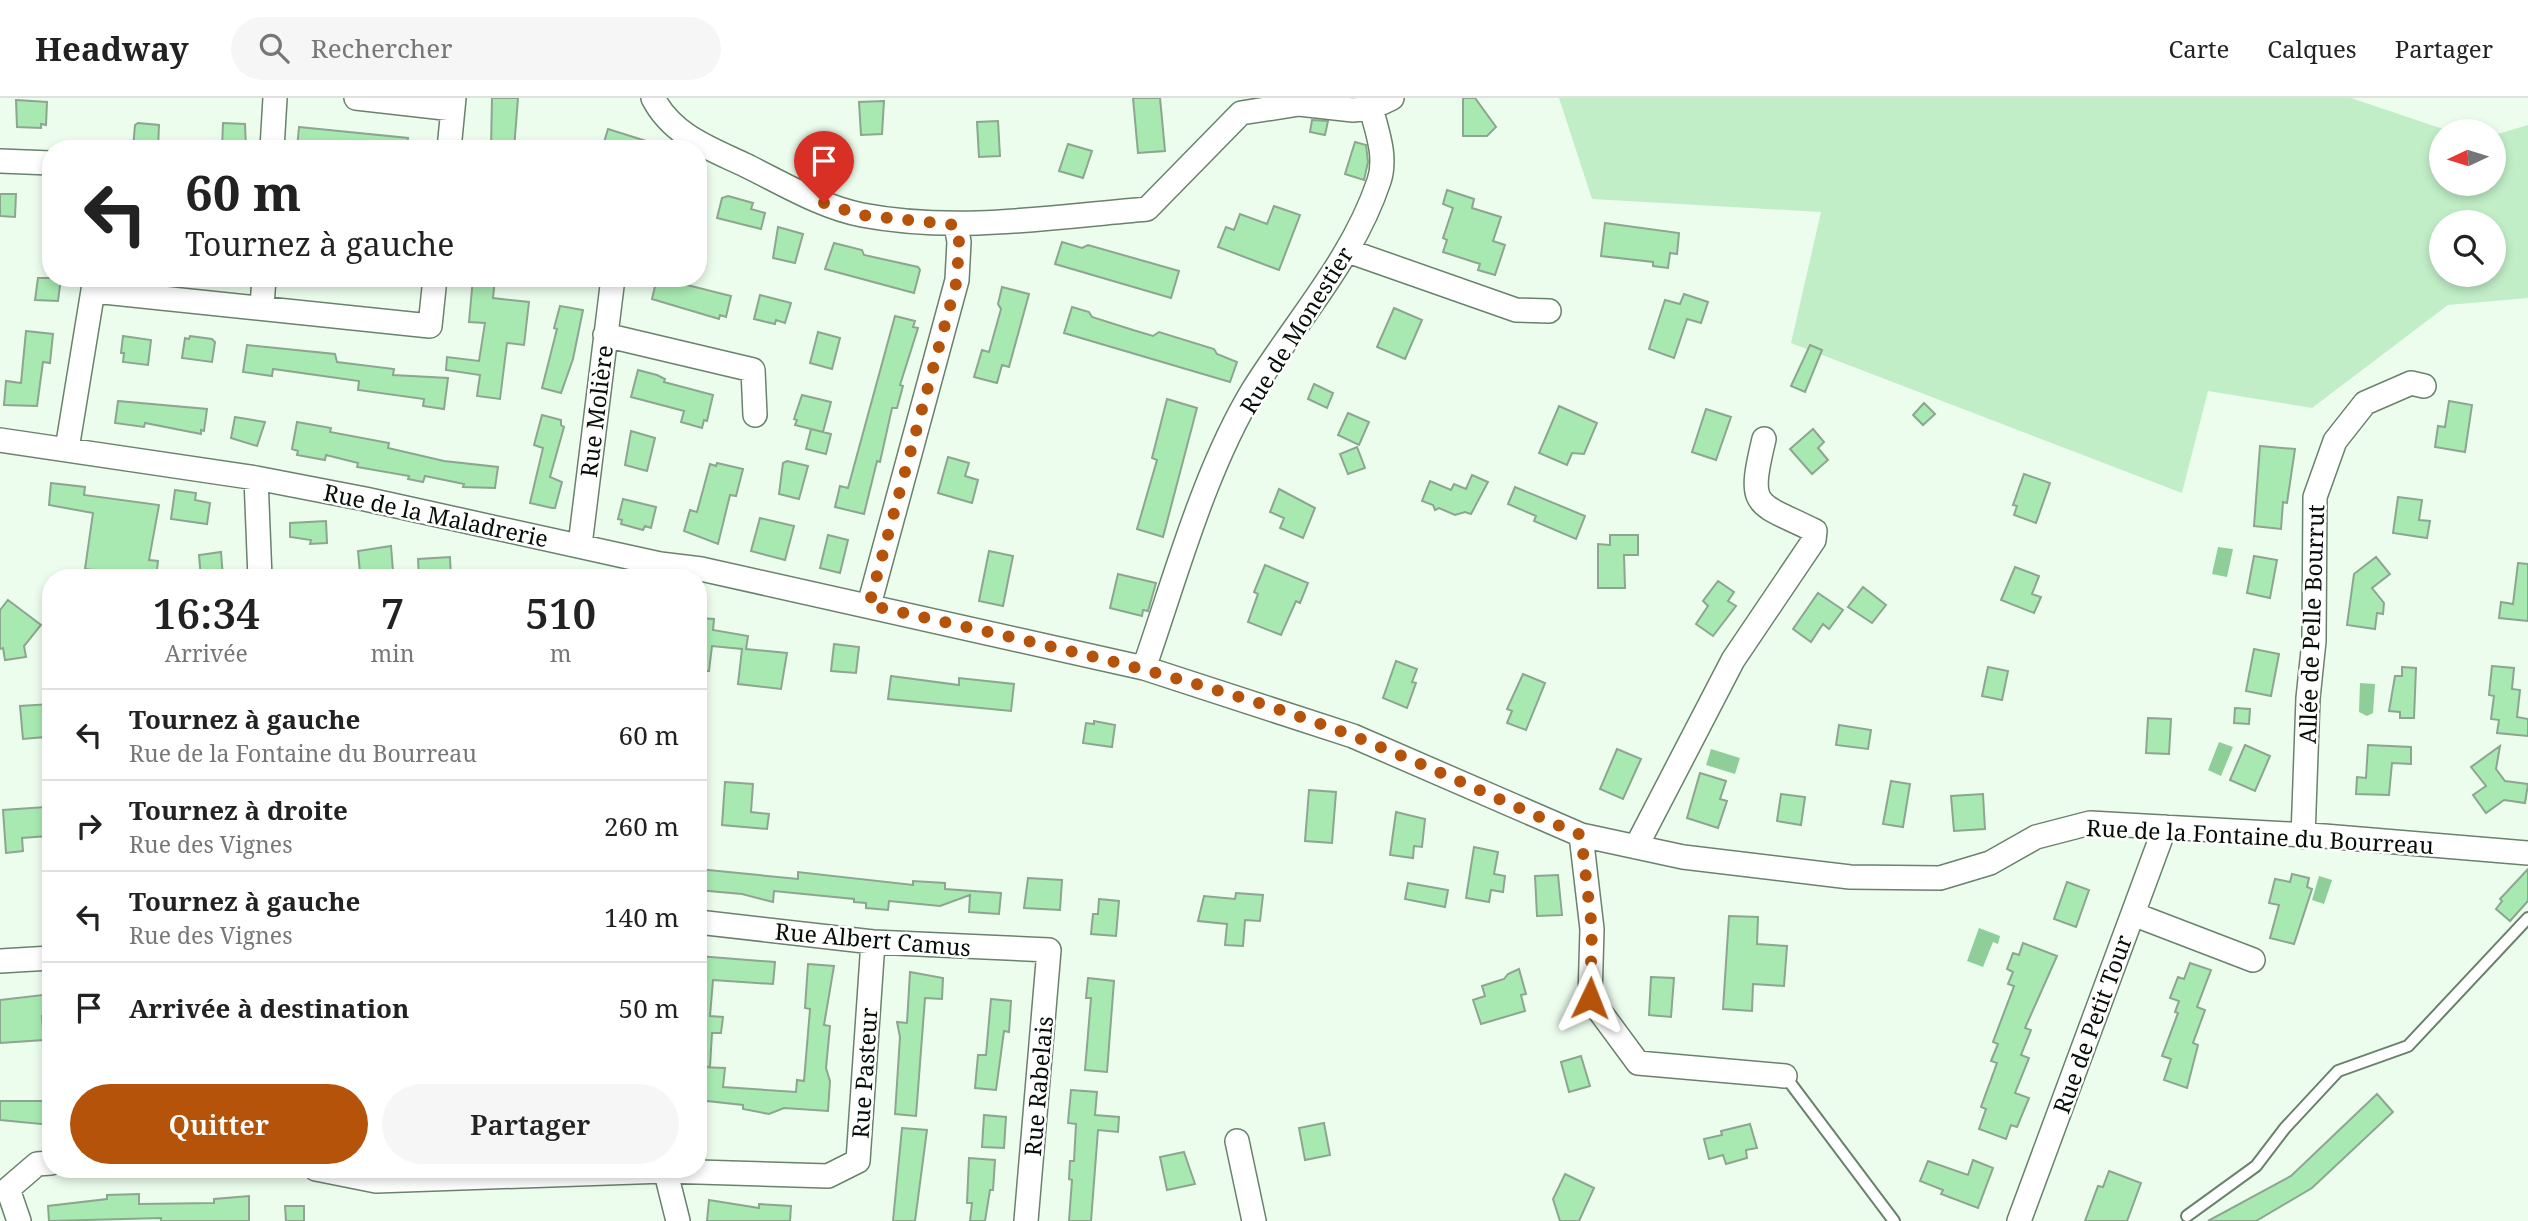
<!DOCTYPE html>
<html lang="fr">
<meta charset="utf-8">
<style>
:root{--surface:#fff;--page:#f6f6f6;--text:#222;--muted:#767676;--line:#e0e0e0;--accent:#b45309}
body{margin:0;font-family:"Noto Serif",serif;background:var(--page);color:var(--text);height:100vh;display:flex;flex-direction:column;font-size:26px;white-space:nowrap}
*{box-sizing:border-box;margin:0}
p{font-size:23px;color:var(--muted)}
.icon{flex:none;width:38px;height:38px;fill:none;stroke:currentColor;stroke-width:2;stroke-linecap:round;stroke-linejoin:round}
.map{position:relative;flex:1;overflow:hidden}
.sheet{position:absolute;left:42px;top:471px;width:665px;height:609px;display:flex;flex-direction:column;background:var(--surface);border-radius:28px;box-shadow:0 4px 10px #0003}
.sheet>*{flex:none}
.guide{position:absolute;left:42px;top:42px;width:665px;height:147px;border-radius:28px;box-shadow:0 4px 10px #0003;background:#fff;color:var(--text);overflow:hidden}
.needle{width:46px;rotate:266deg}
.controls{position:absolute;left:2429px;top:21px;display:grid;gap:14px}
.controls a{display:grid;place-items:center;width:77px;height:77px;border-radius:50%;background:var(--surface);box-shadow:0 4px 10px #0003;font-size:35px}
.pin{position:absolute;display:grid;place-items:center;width:60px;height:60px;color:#fff;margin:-72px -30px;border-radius:50% 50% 50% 0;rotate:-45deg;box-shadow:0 0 7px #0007}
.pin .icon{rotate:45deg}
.me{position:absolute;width:77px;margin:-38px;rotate:2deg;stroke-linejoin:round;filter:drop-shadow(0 0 5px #0008)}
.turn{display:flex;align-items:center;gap:24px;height:147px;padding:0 28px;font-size:32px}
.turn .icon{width:91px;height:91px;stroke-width:2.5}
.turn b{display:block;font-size:49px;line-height:60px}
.eta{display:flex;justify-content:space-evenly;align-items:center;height:119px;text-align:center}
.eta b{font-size:42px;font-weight:600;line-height:49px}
.button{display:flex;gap:14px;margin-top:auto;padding:14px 28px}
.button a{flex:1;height:80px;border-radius:42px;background:var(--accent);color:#fff;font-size:28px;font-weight:600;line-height:80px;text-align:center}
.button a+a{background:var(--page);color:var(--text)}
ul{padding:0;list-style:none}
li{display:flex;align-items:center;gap:21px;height:91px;padding:0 28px;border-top:2px solid var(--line)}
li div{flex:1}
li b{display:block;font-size:26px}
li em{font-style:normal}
header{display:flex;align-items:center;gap:42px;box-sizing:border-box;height:98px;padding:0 35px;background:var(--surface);border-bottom:2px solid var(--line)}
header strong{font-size:33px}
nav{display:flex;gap:38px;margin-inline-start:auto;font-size:24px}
.search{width:490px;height:63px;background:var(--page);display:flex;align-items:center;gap:18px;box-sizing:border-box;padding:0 24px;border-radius:38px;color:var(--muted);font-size:26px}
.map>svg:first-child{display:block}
.green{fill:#c1eec7;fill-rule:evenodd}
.water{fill:#8fce98}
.building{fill:#a8e9b1;stroke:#8ca68f;stroke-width:2}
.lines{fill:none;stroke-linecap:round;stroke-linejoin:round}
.lane-casing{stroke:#69826c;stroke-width:14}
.street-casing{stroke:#69826c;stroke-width:26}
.lane{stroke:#fff;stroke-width:10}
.street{stroke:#fff;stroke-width:23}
.route{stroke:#b45309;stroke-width:12;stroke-dasharray:0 21.6}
.labels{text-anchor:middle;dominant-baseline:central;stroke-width:5;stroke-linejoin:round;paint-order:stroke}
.street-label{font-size:23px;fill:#060f07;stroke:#fff}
</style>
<header>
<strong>Headway</strong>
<div class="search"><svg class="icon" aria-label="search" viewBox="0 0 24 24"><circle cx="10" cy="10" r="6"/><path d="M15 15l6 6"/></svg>Rechercher</div>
<nav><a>Carte</a><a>Calques</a><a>Partager</a></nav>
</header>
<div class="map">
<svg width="2528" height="1123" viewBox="0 0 2528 1123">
<rect width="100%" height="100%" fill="#ecfdee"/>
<!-- green -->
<path class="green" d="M1559,0h792l98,33h-8v53h53v-49l34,-10v173l-80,7 -136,103 -104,-17 -26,102 -391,-150 30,-131 -229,-13zM2441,124h53v53h-53z"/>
<!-- water -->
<path class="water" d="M2218,449l15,2 -6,28 -15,-3z
M2360,585l15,1 -2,29 -6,3 -8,-4z
M2219,644l14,5 -12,29 -13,-6z
M1711,651l29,9 -5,16 -29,-9z
M2319,778l13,4 -8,24 -12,-4z
M1979,830l21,8 -2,8 -5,-2 -10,25 -16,-6z"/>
<!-- building -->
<path class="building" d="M492,0h26l-4,51h-23z
M1133,0h27l5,53 -27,2z
M1463,0h12l21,29 -9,9h-24z
M16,2l31,2 -1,23 -5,-1v4l-24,-1z
M884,3l-2,33 -21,1 -2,-33z
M1312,22l16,1 -3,14 -15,-3z
M998,23l2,35 -21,1 -2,-35z
M138,25l21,2 -1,24 -25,-1 2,-23z
M223,25l22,1 1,25h-24z
M299,29l109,11 -1,11h-110z
M608,31l51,16v4h-57z
M1355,44l11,3 2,17 -4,18 -19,-6z
M1068,46l24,7 -9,27 -24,-7z
M1447,92l27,9 -2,9 29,9 -8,24 12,4 -10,30 -17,-5 2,-6 -37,-12 4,-12 -4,-2 10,-30 -10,-4z
M0,96h16l-1,23 -15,-1z
M728,98l25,7 -2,6 14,4 -4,16 -44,-11 5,-20z
M1274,108l26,9 -21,55 -61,-23 8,-20 8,3 6,-16 27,10z
M1605,125l74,10 -2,21 -7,-1 -2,15 -15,-2v-4l-52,-6z
M778,129l25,7 -8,29 -22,-5z
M1062,144l20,6 6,-3 91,26 -8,27 -116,-34z
M834,145l28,7 2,5 54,12 2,3 -6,23 -89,-24z
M38,180h23l-3,23 -23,-1z
M473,180h22l-2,20 36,4 -5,43 -17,-2 -7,56 -23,-3 3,-21 -34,-5 1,-13 32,4 6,-38 -16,-1z
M657,180h31l-1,7 44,11 -5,21 -6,-2 -1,4 -67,-20z
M1002,189l27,7 -20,73 -7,-2 -5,18 -23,-6 8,-27 7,2 12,-43 -3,-5z
M1684,196l24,8 -7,21 -14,-4 -13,39 -25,-9 16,-49 15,4z
M760,197l31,8 -6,20 -9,-3 -1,4 -21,-5z
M560,208l23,4 -10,49 -12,34 -19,-5 15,-59 -3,-1z
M1072,209l17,5 3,5 41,13 20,6 6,-4 55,17 3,5 20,8 -7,20 -166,-49z
M1394,210l28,12 -17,39 -28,-12z
M895,218l20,5 -2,6 5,1 -18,57 3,1 -6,22h-5l-12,54 -3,-1 -13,53 -29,-7 5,-21 8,2z
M26,233l27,3 -3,29 -7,-1 -6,44 -33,-1 2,-24 15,2z
M818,234l22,6 -8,31 -22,-6z
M123,238l28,4 -3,25 -25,-3 1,-9h-3z
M190,238l22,3 3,3 -3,20 -30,-4 3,-20 4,1z
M247,247l88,9 2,8 57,7 -1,6 55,3 -4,31 -21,-3 1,-7 -66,-9 1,-9 -86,-12 -1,7 -29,-4z
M1810,247l12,5 -17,42 -14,-6z
M638,272l19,5 8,4 -1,3 49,13 -6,26 -3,-1 -2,8 -21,-6 3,-11 -53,-14z
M1314,286l19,9 -6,15 -19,-9z
M802,297l29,7 -8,30 -28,-7 2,-5 -3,-1z
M1167,301l30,9 -34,129 -26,-8 20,-69 -5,-2z
M118,303l89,8 -3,22 -3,-1v4l-56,-11 -1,4 -29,-4z
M2449,303l23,4 -7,47 -30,-5 3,-21 7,1z
M1924,305l11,11 -12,11 -10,-10z
M1559,308l38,17 -13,31 -12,-1 -5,12 -28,-12z
M1706,311l25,8 -15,43 -24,-8z
M1348,315l21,9 -10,23 -21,-10z
M542,317l19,5v5l3,2 -14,50 12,5 -7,26h-3l-22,-5 13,-55 -9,-3z
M235,319l30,5 -8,24 -26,-8z
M297,324l34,6 -1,4 59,11 -1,5 56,13 54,6 -3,21 -32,-1 1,-3 -39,-8 -2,6 -15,-3 1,-3 -52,-9 1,-4 -32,-8 -1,5 -28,-5 1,-4 -6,-2z
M811,331l20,5 -5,20 -20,-5z
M1813,331l11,13 -6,6 10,12 -16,14 -22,-25z
M631,333l24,7 -8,33 -22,-6z
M2260,348l35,3 -8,54 -4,-1 -2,27 -27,-3z
M1357,349l8,21 -17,6 -8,-20z
M948,359l21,6 -4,13 13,4 -6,23 -34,-10z
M787,363l21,5 -9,33 -20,-5 4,-31z
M717,365l26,6 -7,27 -6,-1 -12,49 -34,-13 6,-21 7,2 13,-48 6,2z
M2024,376l26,9 -14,40 -22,-8 3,-9 -4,-1z
M1472,377l16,7 -17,32 -6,-2 -10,3 -16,-7 -4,2 -2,-5 -11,-4 8,-20 21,9 3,-6 12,5z
M51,385l34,4 -1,8 75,10 -10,55 9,1 -2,17 -71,-9 8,-56 -44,-8z
M1515,389l70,29 -9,23 -42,-18 2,-5 -28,-12z
M1279,391l36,19 -12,30 -23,-10 4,-10 -14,-6z
M175,392l21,3 -1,7 15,3 -3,21 -36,-5z
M2398,399l24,3 -3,20 11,1 -3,17 -34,-5z
M623,401l33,8 -5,21 -6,-2 -2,4 -22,-6 1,-4 -4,-1z
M760,420l34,8 -9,34 -34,-9z
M326,423l1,22 -17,1 1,-4 -21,-3v-14z
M828,437l20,5 -8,33 -20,-5z
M1610,437h28v20h-14l1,33h-27v-44l12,1z
M391,448l2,25 -33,2 -2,-22z
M989,453l24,5 -10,50 -24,-5z
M221,454l2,26h-22l-2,-23z
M2254,458l23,4 -7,38 -23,-5z
M450,459l1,21h-32l-1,-19z
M2376,459l14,17 -18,14 12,15 -1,11 -6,-1 -2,16 -28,-4 7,-51z
M2518,465l10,1v57l-29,-3 2,-16 12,2z
M1265,467l43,18 -8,20 -4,-2 -15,34 -33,-13 10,-28 -4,-2z
M2015,469l24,9 -7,18 9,3 -7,16 -33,-13z
M1118,476l38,9 -8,28 -5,-1 -1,6 -32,-8z
M1718,483l16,11 -6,9 8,5 -23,30 -17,-12 12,-18 -5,-5z
M1863,489l23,18 -14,18 -24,-16z
M1818,495l25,17 -14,19 -6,-5 -12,18 -18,-13z
M8,502l33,25 -17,21 2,11 -21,3 -2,-12 -3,1v-39z
M698,520l16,1 -1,11 35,6 -2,13 41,4 -6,36 -43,-5 4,-35 -30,-3 -3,25h-11z
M834,546l25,3 -3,26 -25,-2z
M2254,551l25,5 -8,42 -25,-5z
M1396,563l21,8 -5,13 4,1 -9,25 -24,-10z
M2492,568l22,2 -2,21 8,1 -3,27 11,2v17l-31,-3 2,-13 -8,-1 3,-23 -5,-1z
M1988,569l20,4 -6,29 -20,-4z
M2402,569l14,1 -2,50h-14v-6l-11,-1 6,-35h7z
M1523,576l22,9 -19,47 -19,-7 5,-12 -5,-2z
M891,578l68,9v-7l55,6 -3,27 -123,-12z
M51,606v29h-6v4l-22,2 -3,-33z
M2235,610l15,1 -1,15 -15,-1z
M2148,620l23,1 -2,35 -23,-1z
M1094,623l21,4 -3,22 -29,-4 3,-20 8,1z
M1839,627l32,5 -3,19 -32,-4z
M2245,647l25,11 -15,35 -25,-11z
M2368,647l43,2v17l-19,-1 -3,32 -33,-1 1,-17 9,1z
M2500,648l-4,23 9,12 23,3 -3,19 -21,-3 -18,13 -13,-18 13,-9 -15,-19z
M1617,651l24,10 -18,40 -23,-10z
M1700,675l26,8 -6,18 7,2 -9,27 -31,-10z
M1891,683l19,3 -7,43 -20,-3z
M725,684l28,2 -2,28 18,2 -2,15 -45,-4z
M1309,692l27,2 -4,51 -27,-2z
M1781,696l24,3 -4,28 -24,-4z
M1983,696l2,35 -31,2 -3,-35z
M45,709l3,29 -26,2 1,13 -17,2 -3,-43z
M1396,714l29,7 -3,28 -8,-1 -1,12 -23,-3z
M1474,749l24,5 -4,22 11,2 -2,16 -12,-2 -2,12 -23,-4z
M698,771l100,10v-7l115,13v-4l32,2v6l56,4 -2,21 -30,-2 1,-17 -30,11 -51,-5 -1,9 -22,-2v-5l-12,-1v-3l-80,-8 -1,11 -31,-8 -44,-4z
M2528,771v32l-18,20 -14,-12 6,-8 -2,-2z
M2292,776l17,4 -2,9 5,2 -18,55 -24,-6 9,-33 -10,-2 6,-24 15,3z
M1558,777l4,40 -25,1 -2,-40z
M1028,780l34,2 -2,30 -36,-2z
M2067,784l22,8 -13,37 -22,-8z
M1408,785l40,7 -3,17 -40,-8z
M1236,795l27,2 -3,26 -15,-1 -2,26 -18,-1 2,-21 -29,-3 6,-25 31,3z
M1099,801l20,2 -3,35 -25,-2 2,-20h5z
M1729,818l29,1 -1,27 30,2 -3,40 -31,-2 -1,27 -29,-2z
M2023,845l34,13 -32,72 6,2 -10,25 8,3 -14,35 14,5 -12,29 -6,-2 -5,14 -27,-10 7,-20 -5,-2 16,-44 -6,-2 7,-17 -5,-2 21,-56 -6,-2 5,-12 -6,-3 6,-16 6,2z
M698,858l77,6 -2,22 -60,-4 -3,36 13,1 -2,16h-9l-2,34 -12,-1z
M2190,865l21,7 -14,37 8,3 -12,33 5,2 -11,43 -23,-8 7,-21 -9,-3 16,-43 -3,-1 4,-11 -9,-3 8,-21 6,2z
M808,866l26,2 -10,59 6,1 -4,42 4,13 -2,30 -44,-3 -15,6 -26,-5v-4l-45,-5 3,-33 24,1 -2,19 73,5 1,-12 7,1 6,-72 -5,-1z
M1519,871l7,25 -5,1 4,16 -44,13 -8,-24 12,-4 -3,-10 22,-7 4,-5z
M910,874l33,6 -1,21 -17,-1 -9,118 -21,-2 5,-77 -3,-15 10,1z
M1651,879l23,1 -3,39 -22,-2z
M1088,880l26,3 -7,91 -22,-2 6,-72h-5z
M51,896v21l-9,1 2,24 -44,3v-43z
M991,901l20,2 -2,31 -5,-1 -8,59 -21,-2 3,-33h8z
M1581,958l9,30 -21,6 -8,-30z
M1071,992l26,2 -2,23 24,2 -1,15 -20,-2 -7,91h-22l3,-41 -3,-1 1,-18h4l2,-37 -8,-1z
M2377,996l16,18 -81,76 -56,33h-48l83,-45z
M0,1003h51v24l-51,-5z
M984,1017l22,2 -2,31 -22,-1z
M1324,1025l6,32 -25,5 -6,-32z
M1750,1026l7,24 -11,2 1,8 -21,6 -3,-9 -14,4 -5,-20 18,-4 -1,-4z
M902,1030l25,2 -12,91h-22z
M1184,1054l11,32 -28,6 -7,-33z
M969,1060l26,2 -2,30h-3l-5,31h-15l2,-18h-5z
M1973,1062l20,8 -15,40 -37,-14 2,-4 -23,-9 8,-20 40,14z
M2109,1073l32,12 -14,38h-42l13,-35 5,1z
M1565,1076l29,14 -15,33h-19l-7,-22z
M139,1096v10l75,-1v-4l35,-3v25h-88v-3l-112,3 -1,-15 59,-7v-4z
M709,1102l50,8v-4l32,2 -1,15h-83z
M285,1108h19v15h-18z"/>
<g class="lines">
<defs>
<path id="lane" d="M1785,978l109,145
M2187,1118l69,-50 29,-38 53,-57 70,-25 120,-128"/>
<path id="street" d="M356,0l97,11
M653,0c19,37 56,50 92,67 37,18 76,42 117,50 94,18 191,2 285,-6l94,-96 58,-9 54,6 18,-2 21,-10
M272,51l3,-51
M449,51l5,-51
M0,63l51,2
M1348,153l168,59 33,1
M94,193l336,35 5,-48
M262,208l2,-28
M605,237l148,35 2,45
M0,342l256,38 109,21 295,65 41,5 443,99 209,68 228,99 102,22 167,20 90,1 50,-15 46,-26 54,-14 234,13 204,17
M67,351l28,-171
M256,380l4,100
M580,447l33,-267
M869,507l88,-325 2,-38 -3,-17
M1144,570c31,-89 60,-197 109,-278 43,-69 100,-131 126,-209 8,-24 -2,-50 -8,-73
M1581,737l11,94 -2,69 48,65 147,13
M2303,739l5,-139 6,-57 1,-144 20,-56 30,-38 46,-20 13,3
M1636,749l97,-187 81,-120 1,-9c-60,-30 -68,-21 -51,-92
M2133,816l120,46
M698,824l175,20 176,8 -23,271
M0,863l51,-3
M1237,1043l17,80
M316,1071l60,12 289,-10 163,5 30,-15 15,-219
M665,1071l13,52
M8,1091l29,-25 14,-1
M8,1091l11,32
M2019,1123l146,-394"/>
</defs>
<!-- lane casing -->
<use href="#lane" class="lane-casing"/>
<!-- street casing -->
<use href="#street" class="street-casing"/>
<!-- lane -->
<use href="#lane" class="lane"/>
<!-- street -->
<use href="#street" class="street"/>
</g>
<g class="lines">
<!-- route -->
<path class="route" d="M824,105l36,12 96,10 3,17 -2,38 -88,325c163,37 328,71 484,131 77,30 152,67 228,99l11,94 -2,69"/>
</g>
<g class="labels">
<!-- street labels -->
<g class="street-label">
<text transform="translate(1296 232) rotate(-58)">Rue de Monestier</text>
<text transform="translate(596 313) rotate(-83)">Rue Molière</text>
<text transform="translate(436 417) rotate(12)">Rue de la Maladrerie</text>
<text transform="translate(2311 526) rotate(-88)">Allée de Pelle Bourrut</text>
<text transform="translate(2260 738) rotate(3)">Rue de la Fontaine du Bourreau</text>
<text transform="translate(873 841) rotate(5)">Rue Albert Camus</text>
<text transform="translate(2092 926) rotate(-70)">Rue de Petit Tour</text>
<text transform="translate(864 975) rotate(-86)">Rue Pasteur</text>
<text transform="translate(1038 988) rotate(-85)">Rue Rabelais</text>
</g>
</g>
</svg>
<div class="controls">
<a><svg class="needle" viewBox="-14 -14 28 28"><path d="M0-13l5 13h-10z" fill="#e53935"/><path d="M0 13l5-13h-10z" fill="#767676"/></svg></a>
<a><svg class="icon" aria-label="search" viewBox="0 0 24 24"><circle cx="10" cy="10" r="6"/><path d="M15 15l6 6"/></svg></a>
</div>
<div class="pin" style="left:824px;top:105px;background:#d93025"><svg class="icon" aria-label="arrive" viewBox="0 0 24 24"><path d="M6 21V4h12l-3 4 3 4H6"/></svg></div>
<svg class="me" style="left:1590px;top:900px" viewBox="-20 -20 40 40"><path d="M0-17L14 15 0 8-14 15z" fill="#b45309" stroke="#fff" stroke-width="4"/></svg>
<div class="guide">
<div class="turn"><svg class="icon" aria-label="left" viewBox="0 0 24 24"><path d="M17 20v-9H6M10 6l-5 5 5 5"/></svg><div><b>60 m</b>Tournez à gauche</div></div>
</div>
<section class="sheet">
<div class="eta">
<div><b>16:34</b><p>Arrivée</p></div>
<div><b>7</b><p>min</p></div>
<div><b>510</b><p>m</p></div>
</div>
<ul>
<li><svg class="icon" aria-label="left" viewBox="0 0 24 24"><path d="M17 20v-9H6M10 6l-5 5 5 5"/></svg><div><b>Tournez à gauche</b><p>Rue de la Fontaine du Bourreau</p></div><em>60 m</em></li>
<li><svg class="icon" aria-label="right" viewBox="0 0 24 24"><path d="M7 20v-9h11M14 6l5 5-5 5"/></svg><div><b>Tournez à droite</b><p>Rue des Vignes</p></div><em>260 m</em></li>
<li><svg class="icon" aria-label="left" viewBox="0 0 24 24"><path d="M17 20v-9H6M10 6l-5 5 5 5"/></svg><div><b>Tournez à gauche</b><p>Rue des Vignes</p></div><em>140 m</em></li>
<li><svg class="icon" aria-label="arrive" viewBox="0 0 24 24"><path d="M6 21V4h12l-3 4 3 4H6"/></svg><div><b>Arrivée à destination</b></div><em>50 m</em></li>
</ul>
<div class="button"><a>Quitter</a><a>Partager</a></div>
</section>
</div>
